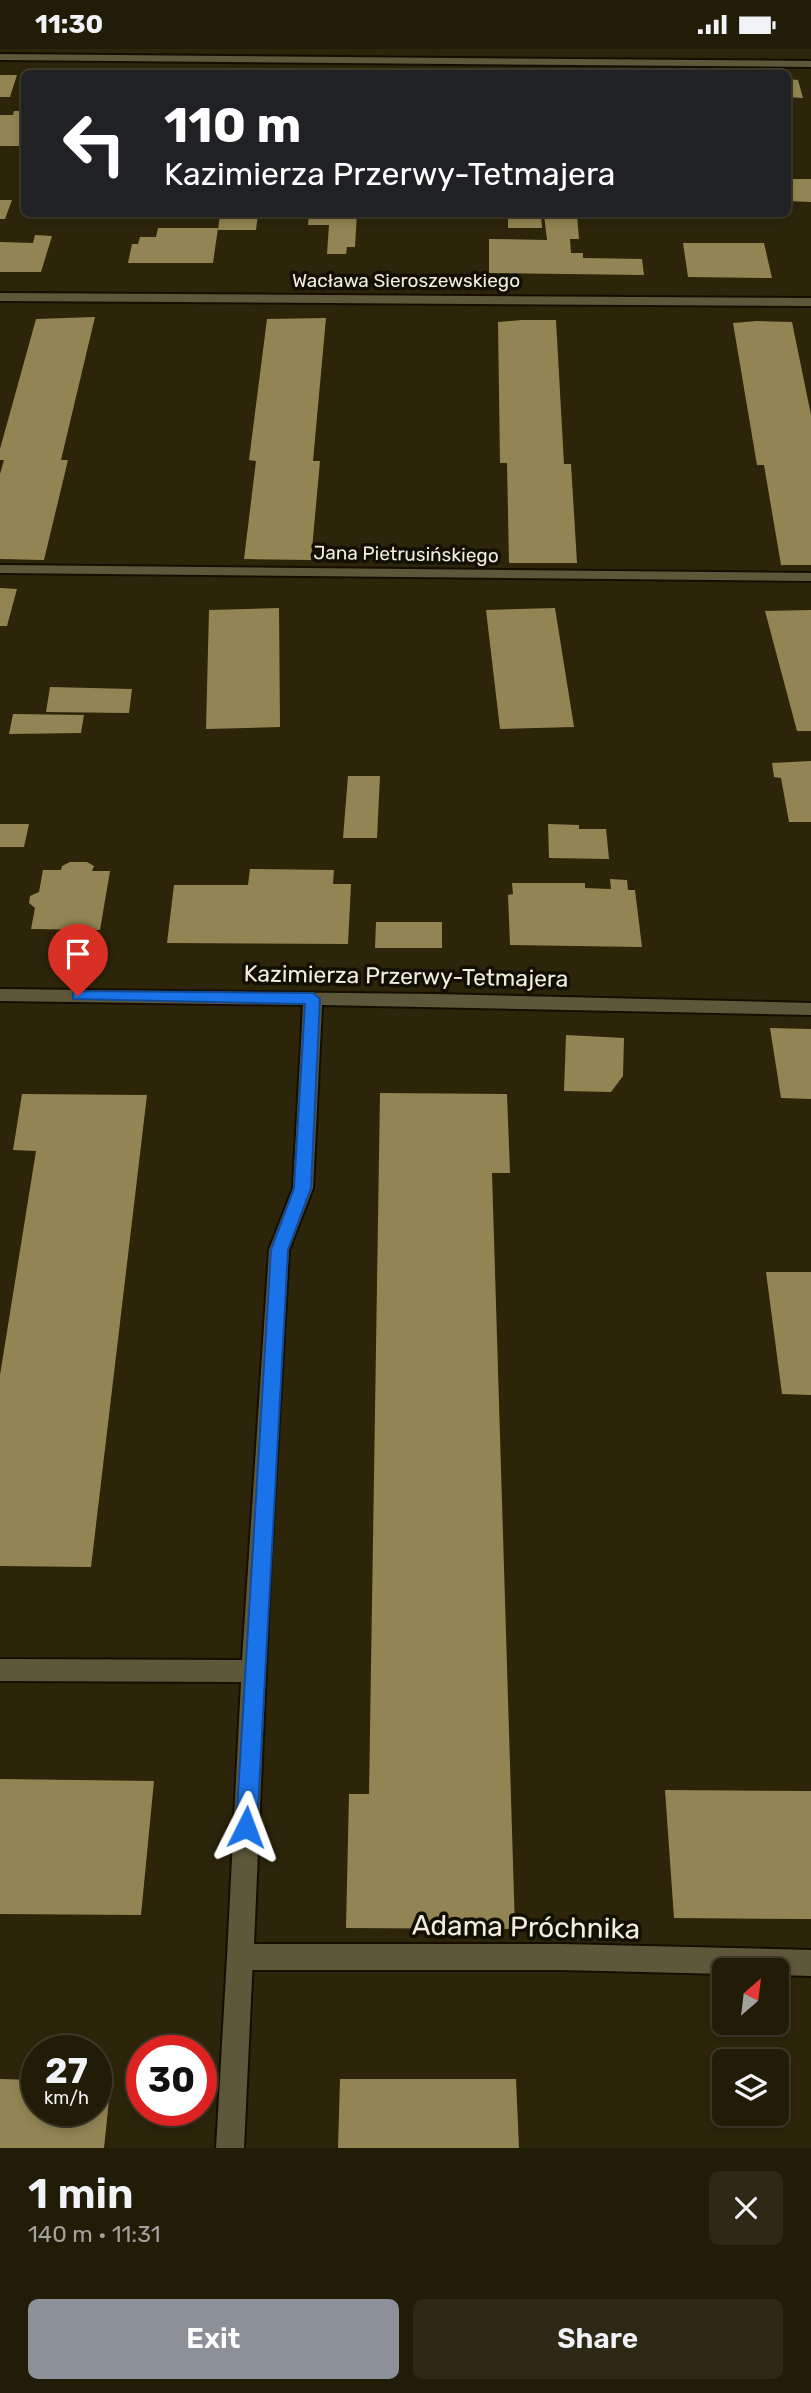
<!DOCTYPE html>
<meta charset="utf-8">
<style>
:root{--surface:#211c08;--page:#2d2916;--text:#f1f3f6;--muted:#a2a19c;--line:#3e3a29;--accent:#8c9099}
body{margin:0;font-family:Rubik,sans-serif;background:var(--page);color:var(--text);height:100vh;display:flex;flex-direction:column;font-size:26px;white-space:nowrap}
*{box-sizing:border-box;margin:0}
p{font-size:23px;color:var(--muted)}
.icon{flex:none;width:38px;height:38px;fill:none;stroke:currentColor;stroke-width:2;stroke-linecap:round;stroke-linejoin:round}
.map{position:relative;height:2099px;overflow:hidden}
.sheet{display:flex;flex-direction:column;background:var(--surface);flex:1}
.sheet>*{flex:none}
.banner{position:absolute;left:21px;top:21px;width:770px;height:147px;border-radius:10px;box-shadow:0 4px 10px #0003,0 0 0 2px var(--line);background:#202124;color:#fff;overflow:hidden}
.needle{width:46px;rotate:28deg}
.buttons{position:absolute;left:712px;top:1909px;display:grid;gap:14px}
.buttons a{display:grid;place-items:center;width:77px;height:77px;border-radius:10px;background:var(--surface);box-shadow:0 4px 10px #0003,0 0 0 2px var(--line);font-size:35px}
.speed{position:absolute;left:21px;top:1986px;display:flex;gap:14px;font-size:35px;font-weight:700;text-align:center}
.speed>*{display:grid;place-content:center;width:91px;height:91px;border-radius:50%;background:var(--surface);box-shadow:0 4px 10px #0003,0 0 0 2px var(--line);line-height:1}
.speed small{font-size:18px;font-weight:400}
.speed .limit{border:10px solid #d22;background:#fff;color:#111}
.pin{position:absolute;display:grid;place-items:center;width:60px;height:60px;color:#fff;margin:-72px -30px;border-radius:50% 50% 50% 0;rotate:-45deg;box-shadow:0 0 7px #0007}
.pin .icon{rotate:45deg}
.me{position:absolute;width:77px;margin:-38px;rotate:3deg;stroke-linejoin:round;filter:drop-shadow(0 0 5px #0008)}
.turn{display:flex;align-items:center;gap:24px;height:147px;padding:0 28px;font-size:32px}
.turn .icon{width:91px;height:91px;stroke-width:2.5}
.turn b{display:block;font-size:49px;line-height:60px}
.round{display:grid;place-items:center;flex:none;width:74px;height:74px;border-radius:10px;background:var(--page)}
.head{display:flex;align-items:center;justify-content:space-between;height:119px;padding:0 28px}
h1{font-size:42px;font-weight:600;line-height:52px}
.button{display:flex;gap:14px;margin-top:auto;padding:14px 28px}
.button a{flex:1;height:80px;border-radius:10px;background:var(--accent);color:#fff;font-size:28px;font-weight:600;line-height:80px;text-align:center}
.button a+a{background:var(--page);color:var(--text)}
.status{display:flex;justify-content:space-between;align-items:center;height:49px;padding:0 35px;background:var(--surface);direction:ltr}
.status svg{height:19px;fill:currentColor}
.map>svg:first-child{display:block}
.building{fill:#928553}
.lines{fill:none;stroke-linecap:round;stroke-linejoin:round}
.service-casing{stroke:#150e00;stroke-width:4}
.minor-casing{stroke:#150e00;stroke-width:4}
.service{fill:#5e573a;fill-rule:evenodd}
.minor{fill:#5e573a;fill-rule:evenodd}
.route{fill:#1a73e8;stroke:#114b97;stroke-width:2}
.labels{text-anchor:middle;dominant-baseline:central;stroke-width:7;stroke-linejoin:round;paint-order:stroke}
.far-street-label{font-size:19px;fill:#f2eede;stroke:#120f05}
.street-label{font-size:23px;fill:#f2eede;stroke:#120f05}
.near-street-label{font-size:28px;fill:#f2eede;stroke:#120f05}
</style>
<div class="status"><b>11:30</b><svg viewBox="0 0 49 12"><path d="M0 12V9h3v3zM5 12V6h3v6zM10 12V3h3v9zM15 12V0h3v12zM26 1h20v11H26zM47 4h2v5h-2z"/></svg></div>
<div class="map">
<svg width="811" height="2099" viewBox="0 0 811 2099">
<rect width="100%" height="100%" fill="#2c250a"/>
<!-- building -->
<path class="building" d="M89,21h60l-1,3h-60z
M0,26h17l-7,22h-10z
M788,30l10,1 5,18 -15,-1z
M14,62h10v35h-24v-31h13z
M788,130h23v23l-23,-1z
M0,151h12l-7,19h-5z
M309,164h48l-2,34h-8l-1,7h-19l2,-29h-21z
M508,164h33l1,15h-34z
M220,165h38l-2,16h-38z
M544,166h33l2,24h-9l1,14h12v5l59,1 2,16 -155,-2v-34l58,1z
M158,179h60l-5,35h-85l4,-19h6l2,-7h16z
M35,186l17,1 -11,36h-41v-30l33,1z
M683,194h81l8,35 -84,-1z
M95,268l-34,143h7l-24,100 -44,-1v-85l4,-14h-4v-11l36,-130z
M326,269l-13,143h7l-9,99 -67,-1 12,-98 -7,-1 18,-141z
M522,271h34l8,144h7l6,99h-68l-2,-100h-7l-2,-141z
M757,272l35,1 19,93v150h-30l-17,-100h-7l-24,-142z
M0,539l17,1 -10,37h-7z
M279,559l1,119 -74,2 3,-119z
M555,559l19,119 -74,2 -14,-119z
M811,561v121h-14l-32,-120z
M50,638l82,2 -3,24 -83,-1z
M13,665l71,1 -3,18 -72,1z
M811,712v61h-22l-8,-44 -7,-1 -2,-14z
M348,727h32l-3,62h-34z
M0,775h29l-5,23h-24z
M548,775l31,1v4h27l3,30 -60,-1z
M70,813h17l7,4 -2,5h18l-10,59 -69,-1 4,-21 -6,-5 1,-7 9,-4 4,-22h18l1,-4z
M250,820l84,1 -1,14h18l-3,60 -181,-1 7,-58h74z
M610,830l17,1 1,10h7l7,57 -132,-2 -2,-50 5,-1 -1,-11h73v5l26,1z
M376,873h66v26h-67z
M770,979l41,1v70l-30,-1z
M566,986l58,3 -1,38 -12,16 -47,-1z
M380,1044l127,1 3,79h-18l23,756 -169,-1 3,-134h20z
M22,1045l125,1 -56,472 -91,-1v-191l36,-224 -23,-1z
M766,1223h45v123l-29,-1z
M0,1730l154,2 -13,134 -141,-1z
M665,1741l146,1v128l-137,-1z
M0,2030l37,1v31h59v-31l15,1 -7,67h-104z
M340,2030h176l3,69h-181z"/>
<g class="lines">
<defs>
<path id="service" d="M240,1895l9,4 4,9 -9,191h-28l11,-191 4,-9z"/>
<path id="minor" d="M0,5l811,7v6l-811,-7z
M0,244l811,5v8l-811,-5z
M0,516l811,8v8l-811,-8z
M0,940l436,5 375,9v12l-489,-10 -9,183 -24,62 -19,325 -16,369h308l249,6v26l-34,-1v-4h-53v3l-162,-4h-322l-9,-4 -4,-9 14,-275 -241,-1v-22l242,1 27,-410 24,-62 10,-183 -303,-4z"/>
</defs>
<!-- service casing -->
<use href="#service" class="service-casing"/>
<!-- minor casing -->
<use href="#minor" class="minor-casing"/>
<!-- service -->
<use href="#service" class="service"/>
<!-- minor -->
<use href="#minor" class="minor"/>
</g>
<!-- route -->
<path class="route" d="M78,942l235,2 7,6 -9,189 -23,62 -31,577 -3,7 -8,3 -7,-3 -3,-7 35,-577 23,-62 11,-184 -232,-5v-7z"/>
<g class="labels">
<!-- far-street labels -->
<g class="far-street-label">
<text x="406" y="231">Wacława Sieroszewskiego</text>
<text transform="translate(406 505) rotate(1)">Jana Pietrusińskiego</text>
</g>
<!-- street labels -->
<g class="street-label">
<text transform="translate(406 927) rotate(1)">Kazimierza Przerwy-Tetmajera</text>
</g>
<!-- near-street labels -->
<g class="near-street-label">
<text transform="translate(526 1878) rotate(1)">Adama Próchnika</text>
</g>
</g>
</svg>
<div class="buttons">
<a><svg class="needle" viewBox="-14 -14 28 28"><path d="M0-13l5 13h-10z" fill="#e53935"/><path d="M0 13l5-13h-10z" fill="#a2a19c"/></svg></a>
<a><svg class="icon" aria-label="layers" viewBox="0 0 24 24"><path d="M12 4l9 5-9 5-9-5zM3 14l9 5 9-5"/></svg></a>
</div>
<div class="speed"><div>27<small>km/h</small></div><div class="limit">30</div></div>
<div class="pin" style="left:78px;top:947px;background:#d93025"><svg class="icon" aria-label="arrive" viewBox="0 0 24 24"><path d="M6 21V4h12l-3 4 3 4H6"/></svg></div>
<svg class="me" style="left:246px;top:1778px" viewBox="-20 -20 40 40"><path d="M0-17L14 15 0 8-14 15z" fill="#1a73e8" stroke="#fff" stroke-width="4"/></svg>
<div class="banner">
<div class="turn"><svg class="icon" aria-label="left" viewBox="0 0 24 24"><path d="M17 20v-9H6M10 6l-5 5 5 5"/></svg><div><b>110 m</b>Kazimierza Przerwy-Tetmajera</div></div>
</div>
</div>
<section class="sheet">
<div class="head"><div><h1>1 min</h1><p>140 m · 11:31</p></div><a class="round"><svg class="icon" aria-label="close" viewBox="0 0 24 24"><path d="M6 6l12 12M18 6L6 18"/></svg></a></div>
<div class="button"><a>Exit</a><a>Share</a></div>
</section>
